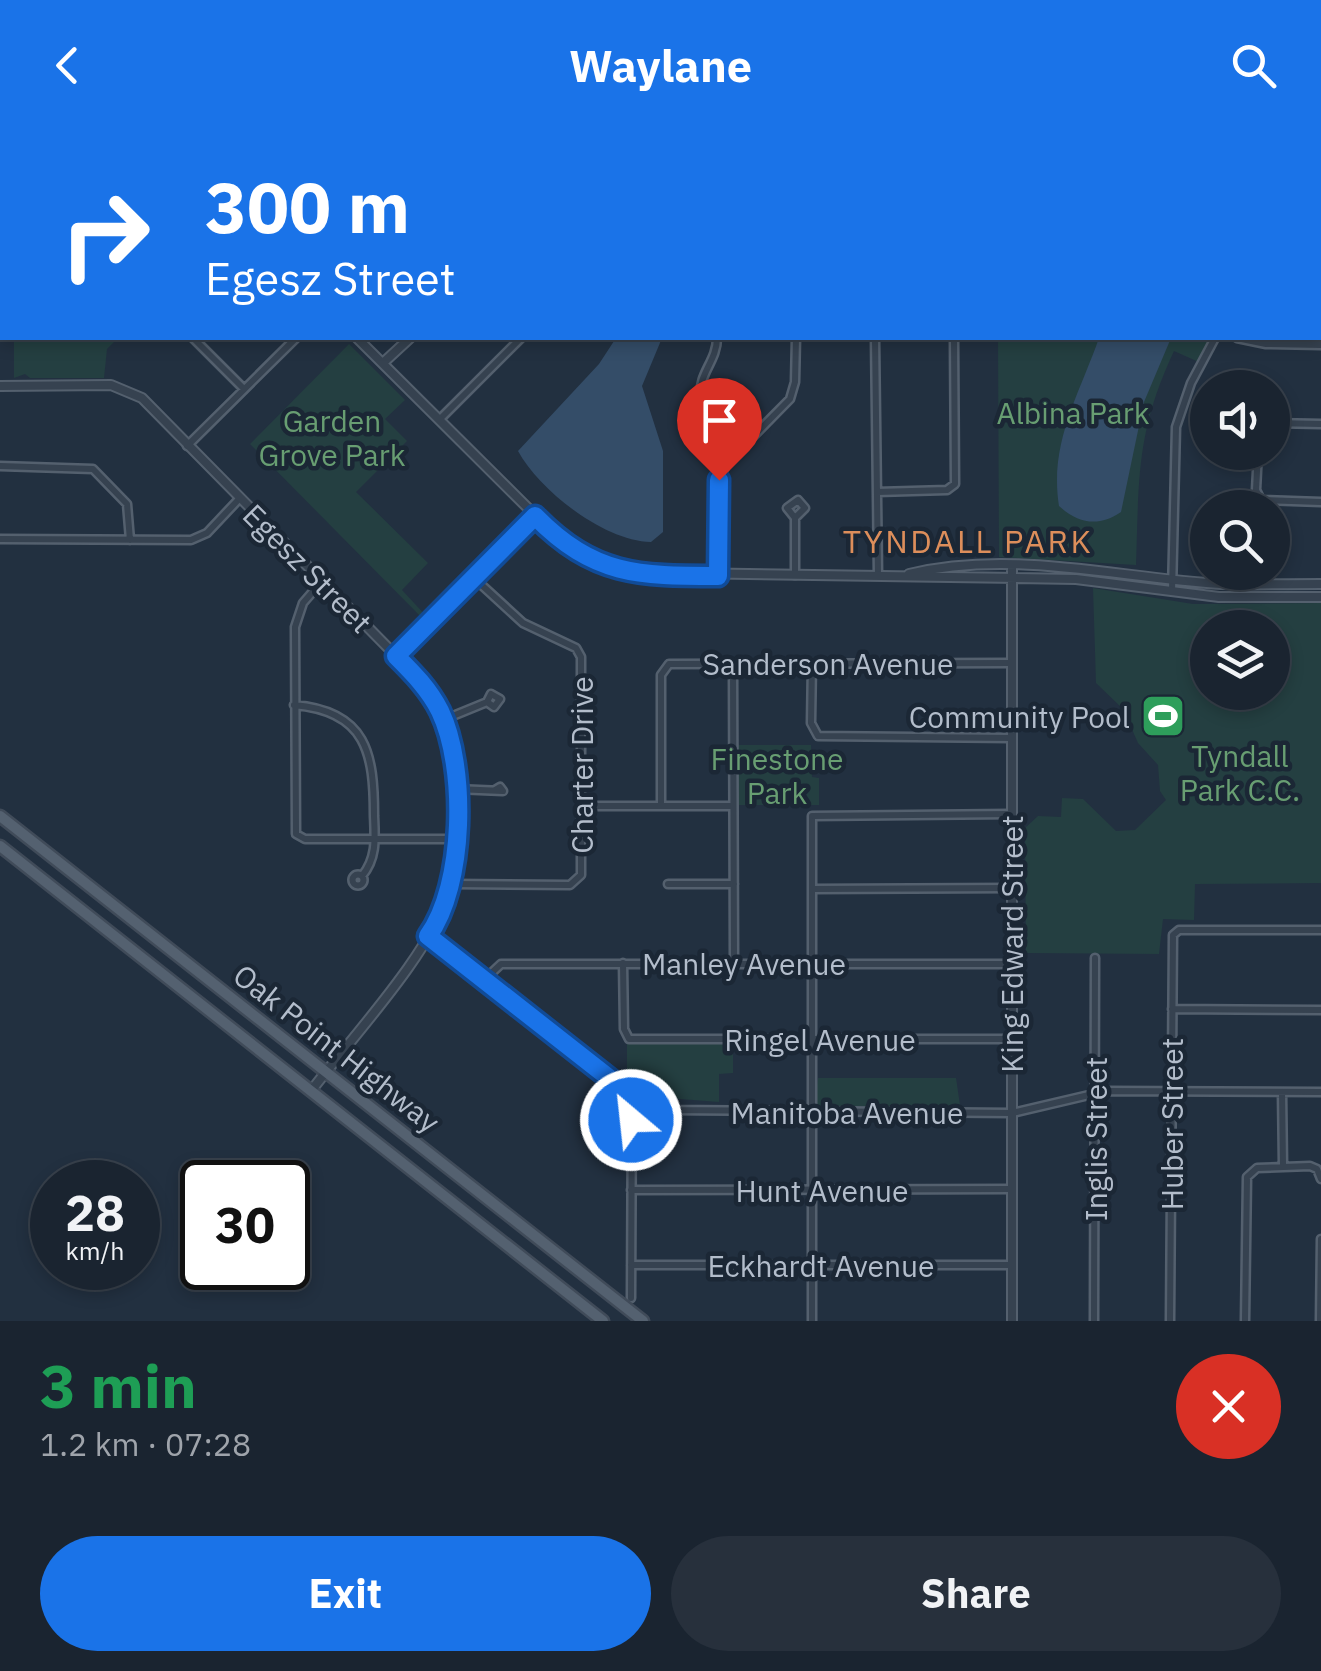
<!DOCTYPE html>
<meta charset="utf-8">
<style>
:root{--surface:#1a2430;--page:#27303c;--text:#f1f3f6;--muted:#9fa4ab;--line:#38414c;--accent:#1a73e8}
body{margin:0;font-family:"IBM Plex Sans",sans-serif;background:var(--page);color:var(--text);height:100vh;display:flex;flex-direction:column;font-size:38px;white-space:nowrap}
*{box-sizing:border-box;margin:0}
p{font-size:32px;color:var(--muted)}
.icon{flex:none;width:55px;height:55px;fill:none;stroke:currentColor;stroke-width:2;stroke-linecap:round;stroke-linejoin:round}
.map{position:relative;height:1191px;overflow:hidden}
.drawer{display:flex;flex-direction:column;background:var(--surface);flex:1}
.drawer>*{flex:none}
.banner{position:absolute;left:0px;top:0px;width:1322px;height:210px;box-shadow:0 5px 15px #0003,0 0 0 2px var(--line);background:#1a73e8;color:#fff;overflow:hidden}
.controls{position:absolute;left:1190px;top:240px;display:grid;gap:20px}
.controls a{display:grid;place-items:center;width:100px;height:100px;border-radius:50%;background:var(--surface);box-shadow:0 5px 15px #0003,0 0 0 2px var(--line);font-size:50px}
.speed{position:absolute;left:30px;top:1030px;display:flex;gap:20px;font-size:50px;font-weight:700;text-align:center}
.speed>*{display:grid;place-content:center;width:130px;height:130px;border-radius:50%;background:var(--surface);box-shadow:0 5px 15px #0003,0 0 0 2px var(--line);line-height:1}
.speed small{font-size:25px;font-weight:400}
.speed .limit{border:5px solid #111;border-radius:15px;background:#fff;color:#111}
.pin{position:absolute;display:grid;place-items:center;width:85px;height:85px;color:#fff;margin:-102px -42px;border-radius:50% 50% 50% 0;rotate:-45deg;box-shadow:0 0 10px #0007}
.pin .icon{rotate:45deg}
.me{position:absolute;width:110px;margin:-55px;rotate:332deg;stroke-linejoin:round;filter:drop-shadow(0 0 8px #0008)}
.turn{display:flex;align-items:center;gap:35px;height:210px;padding:0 40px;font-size:45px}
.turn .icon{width:130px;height:130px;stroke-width:2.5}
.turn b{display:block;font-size:70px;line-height:85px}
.round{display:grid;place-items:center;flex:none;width:105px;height:105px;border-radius:52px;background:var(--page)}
.headline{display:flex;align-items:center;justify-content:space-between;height:170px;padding:0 40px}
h1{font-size:60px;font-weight:800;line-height:75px;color:#1e9e55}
.primary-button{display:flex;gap:20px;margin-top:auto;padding:20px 40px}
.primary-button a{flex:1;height:115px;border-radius:60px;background:var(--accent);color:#fff;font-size:40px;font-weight:800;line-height:115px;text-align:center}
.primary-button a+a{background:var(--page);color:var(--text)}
header{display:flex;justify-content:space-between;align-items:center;height:130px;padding:0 40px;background:var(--accent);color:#fff;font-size:45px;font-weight:800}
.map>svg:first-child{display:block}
.green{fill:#243f41;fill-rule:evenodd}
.water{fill:#344d68}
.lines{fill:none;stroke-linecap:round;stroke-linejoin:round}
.minor-casing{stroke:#54606e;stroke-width:11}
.tertiary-casing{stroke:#54606e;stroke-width:12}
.primary-casing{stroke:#404b59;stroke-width:15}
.minor{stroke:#364250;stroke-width:6}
.tertiary{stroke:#364250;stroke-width:8}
.primary{stroke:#546170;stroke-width:10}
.route-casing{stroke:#114b97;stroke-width:25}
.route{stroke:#1a73e8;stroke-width:18}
.labels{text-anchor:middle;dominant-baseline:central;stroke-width:9;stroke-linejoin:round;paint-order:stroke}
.park-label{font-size:30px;fill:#689e72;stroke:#1b2735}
.street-label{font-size:30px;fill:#b3bdcb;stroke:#1b2735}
.poi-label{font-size:30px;fill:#b3bdcb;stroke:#1b2735;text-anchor:end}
.neighbourhood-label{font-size:32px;letter-spacing:2.5px;fill:#dd8e5b;stroke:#1b2735}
</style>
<header><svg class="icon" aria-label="back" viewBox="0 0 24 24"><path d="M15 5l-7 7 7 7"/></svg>Waylane<svg class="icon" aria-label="search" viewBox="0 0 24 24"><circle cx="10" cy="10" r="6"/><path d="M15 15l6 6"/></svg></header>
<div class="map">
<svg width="1321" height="1191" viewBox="0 0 1321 1191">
<rect width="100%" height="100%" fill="#223040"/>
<!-- green -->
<path class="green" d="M14,208h104l-11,11 -3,29h-74l-5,-4 -11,4z
M998,208h214l-11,25 -27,-12c-38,81 -35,127 -38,214l-137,-8z
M349,214l56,56 -20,19 22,22 -51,51 72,71 -26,27 26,28 -3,3 -175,-177z
M1093,458l100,16 128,-1v280l-126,1 -1,36 -31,-1 -4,35 -133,-1 -1,-125 13,-12 23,1 1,-19 21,1 33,32 19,-1 31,-30 -6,-9 -2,-26 -20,-22 -15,-34 -27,-26zM1208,498h64v64h-64z
M736,615h75l1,32 7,1v27h-83z
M627,911l106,2v30l-14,1v28l-65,-5 -27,-16z
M818,948h138l4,27 -140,2 -5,-5z"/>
<!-- water -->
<path class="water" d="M616,208h46l-20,48 21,65v81l-12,10c-47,-1 -111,-51 -133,-91l81,-87z
M1099,208h72l-27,64 -23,110c-22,15 -42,12 -62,-6 -10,-63 20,-111 40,-168z"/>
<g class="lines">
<defs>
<path id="minor" d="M517,0v2
M615,0l2,2
M135,2v-2
M211,2v-2
M1320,4h1
M0,76h2
M193,208l51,51
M717,208c0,23 -19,36 -16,58l45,48
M875,208l3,237
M1237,208l29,6 55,1
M440,289l81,-81
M1272,293l49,1
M187,316l109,-108
M1258,322l-2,38 5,10 60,2
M0,336l93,3 34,35 3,36
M877,362l70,-2 8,-6 -1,-146
M0,409l191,1 16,-7 32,-34
M717,444l2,-94 8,-17 63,-64 5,-17 1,-44
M795,445v-57l-8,-10 11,-8 7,8 -10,10
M322,451l-19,22 -8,24 1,207 9,5h150
M1172,461l4,-164 15,-44 24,-45
M396,526l139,-139
M733,533l1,300
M812,533l-1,60 7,13 194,2
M294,575c73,6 80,49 80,111 1,22 3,42 -12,60
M443,590l44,-18 4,-8 9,5 -6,8 -7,-5
M456,659l47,2 -3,-4 -5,3
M582,676h151
M661,676v-131l8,-11 343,-1
M352.5 750a5.5 5.5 0 1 1 11 0a5.5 5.5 0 1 1-11 0Z
M452,754l118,1 11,-10v-218l-5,-9 -53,-25 -49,-45
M668,754h66
M812,759l200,-1
M428,806l204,161 36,13 344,3 94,-22 215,1
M623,833l1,66 5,10h382
M484,850l17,-16h510
M1172,879l149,1
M1282,962l1,74
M631,1060l381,-1
M631,1135h381
M631,1168l1,-201
M812,1191v-505l199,-2
M1094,1191l1,-363
M1170,1191l3,-386 6,-5h142
M1245,1191l2,-144 10,-9 53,-2 7,3 4,10
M1320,1191l1,-82"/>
<path id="tertiary" d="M293,2v-2
M662,2l241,-2
M357,208l205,204 61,30 453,7 143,18h102
M384,232l26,-24
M0,256l111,-1 31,13 264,268c36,39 50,80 50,132 0,30 3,63 -6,92 -18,62 -98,147 -139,201
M1012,436v755
M909,444c103,-25 209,4 312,10 33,1 67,0 100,0"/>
<path id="primary" d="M0,686l643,505
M0,716l603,475"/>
</defs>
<!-- minor casing -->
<use href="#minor" class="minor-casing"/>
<!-- tertiary casing -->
<use href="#tertiary" class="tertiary-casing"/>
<!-- primary casing -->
<use href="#primary" class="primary-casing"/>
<!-- minor -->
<use href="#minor" class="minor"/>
<!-- tertiary -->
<use href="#tertiary" class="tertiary"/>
<!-- primary -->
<use href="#primary" class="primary"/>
</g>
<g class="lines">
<defs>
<path id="route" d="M631,990l1,-24 -204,-160c37,-51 39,-169 12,-225 -11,-22 -27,-38 -44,-55l139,-140c59,60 103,60 183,60l1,-96"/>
</defs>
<!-- route casing -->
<use href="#route" class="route-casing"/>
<!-- route -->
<use href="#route" class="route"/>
</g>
<!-- icons -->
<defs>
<symbol id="stadium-square" viewBox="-11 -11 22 22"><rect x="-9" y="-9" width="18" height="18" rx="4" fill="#2e9e5b" stroke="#1b2735"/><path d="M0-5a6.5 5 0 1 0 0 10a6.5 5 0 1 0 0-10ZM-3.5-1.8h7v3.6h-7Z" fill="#fff"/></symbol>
</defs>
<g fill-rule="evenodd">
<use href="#stadium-square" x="1138" y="561" width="50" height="50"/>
</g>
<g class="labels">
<!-- park labels -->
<g class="park-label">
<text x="1073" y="282">Albina Park</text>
<text x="332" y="290">Garden<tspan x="332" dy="34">Grove Park</tspan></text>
<text x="1240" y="625">Tyndall<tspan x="1240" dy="34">Park C.C.</tspan></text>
<text x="777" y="628">Finestone<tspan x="777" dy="34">Park</tspan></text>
</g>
<!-- street labels -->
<g class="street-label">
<text transform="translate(308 438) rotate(45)">Egesz Street</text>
<text x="828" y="533">Sanderson Avenue</text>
<text transform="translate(581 635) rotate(-90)">Charter Drive</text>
<text transform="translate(1011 814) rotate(-90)">King Edward Street</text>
<text x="744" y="833">Manley Avenue</text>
<text x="820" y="909">Ringel Avenue</text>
<text transform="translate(337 918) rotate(38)">Oak Point Highway</text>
<text x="847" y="982">Manitoba Avenue</text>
<text transform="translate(1171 994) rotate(-90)">Huber Street</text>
<text transform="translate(1095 1009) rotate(-90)">Inglis Street</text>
<text x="822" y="1060">Hunt Avenue</text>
<text x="821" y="1135">Eckhardt Avenue</text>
</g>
<!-- poi labels -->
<g class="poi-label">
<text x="1130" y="586">Community Pool</text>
</g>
<!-- neighbourhood labels -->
<g class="neighbourhood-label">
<text x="968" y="411">TYNDALL PARK</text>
</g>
</g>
</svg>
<div class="controls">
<a><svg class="icon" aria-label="sound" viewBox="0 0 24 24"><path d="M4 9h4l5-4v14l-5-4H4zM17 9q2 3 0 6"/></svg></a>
<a><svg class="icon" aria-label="search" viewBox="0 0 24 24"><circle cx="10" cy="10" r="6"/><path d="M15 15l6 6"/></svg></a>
<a><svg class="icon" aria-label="layers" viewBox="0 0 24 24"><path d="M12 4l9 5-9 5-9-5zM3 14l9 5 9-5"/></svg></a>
</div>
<div class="speed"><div>28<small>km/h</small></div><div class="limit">30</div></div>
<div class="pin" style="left:719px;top:350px;background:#d93025"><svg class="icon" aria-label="arrive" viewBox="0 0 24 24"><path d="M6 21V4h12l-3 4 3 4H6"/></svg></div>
<svg class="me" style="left:631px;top:990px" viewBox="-20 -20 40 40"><circle r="17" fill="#1a73e8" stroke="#fff" stroke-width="3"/><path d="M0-11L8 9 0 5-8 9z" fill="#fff"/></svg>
<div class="banner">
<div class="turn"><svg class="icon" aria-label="right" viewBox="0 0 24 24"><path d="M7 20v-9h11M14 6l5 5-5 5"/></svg><div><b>300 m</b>Egesz Street</div></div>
</div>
</div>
<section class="drawer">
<div class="headline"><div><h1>3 min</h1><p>1.2 km · 07:28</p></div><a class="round" style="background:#d93025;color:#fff"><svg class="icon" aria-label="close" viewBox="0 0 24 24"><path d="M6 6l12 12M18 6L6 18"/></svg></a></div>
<div class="primary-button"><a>Exit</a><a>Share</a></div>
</section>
